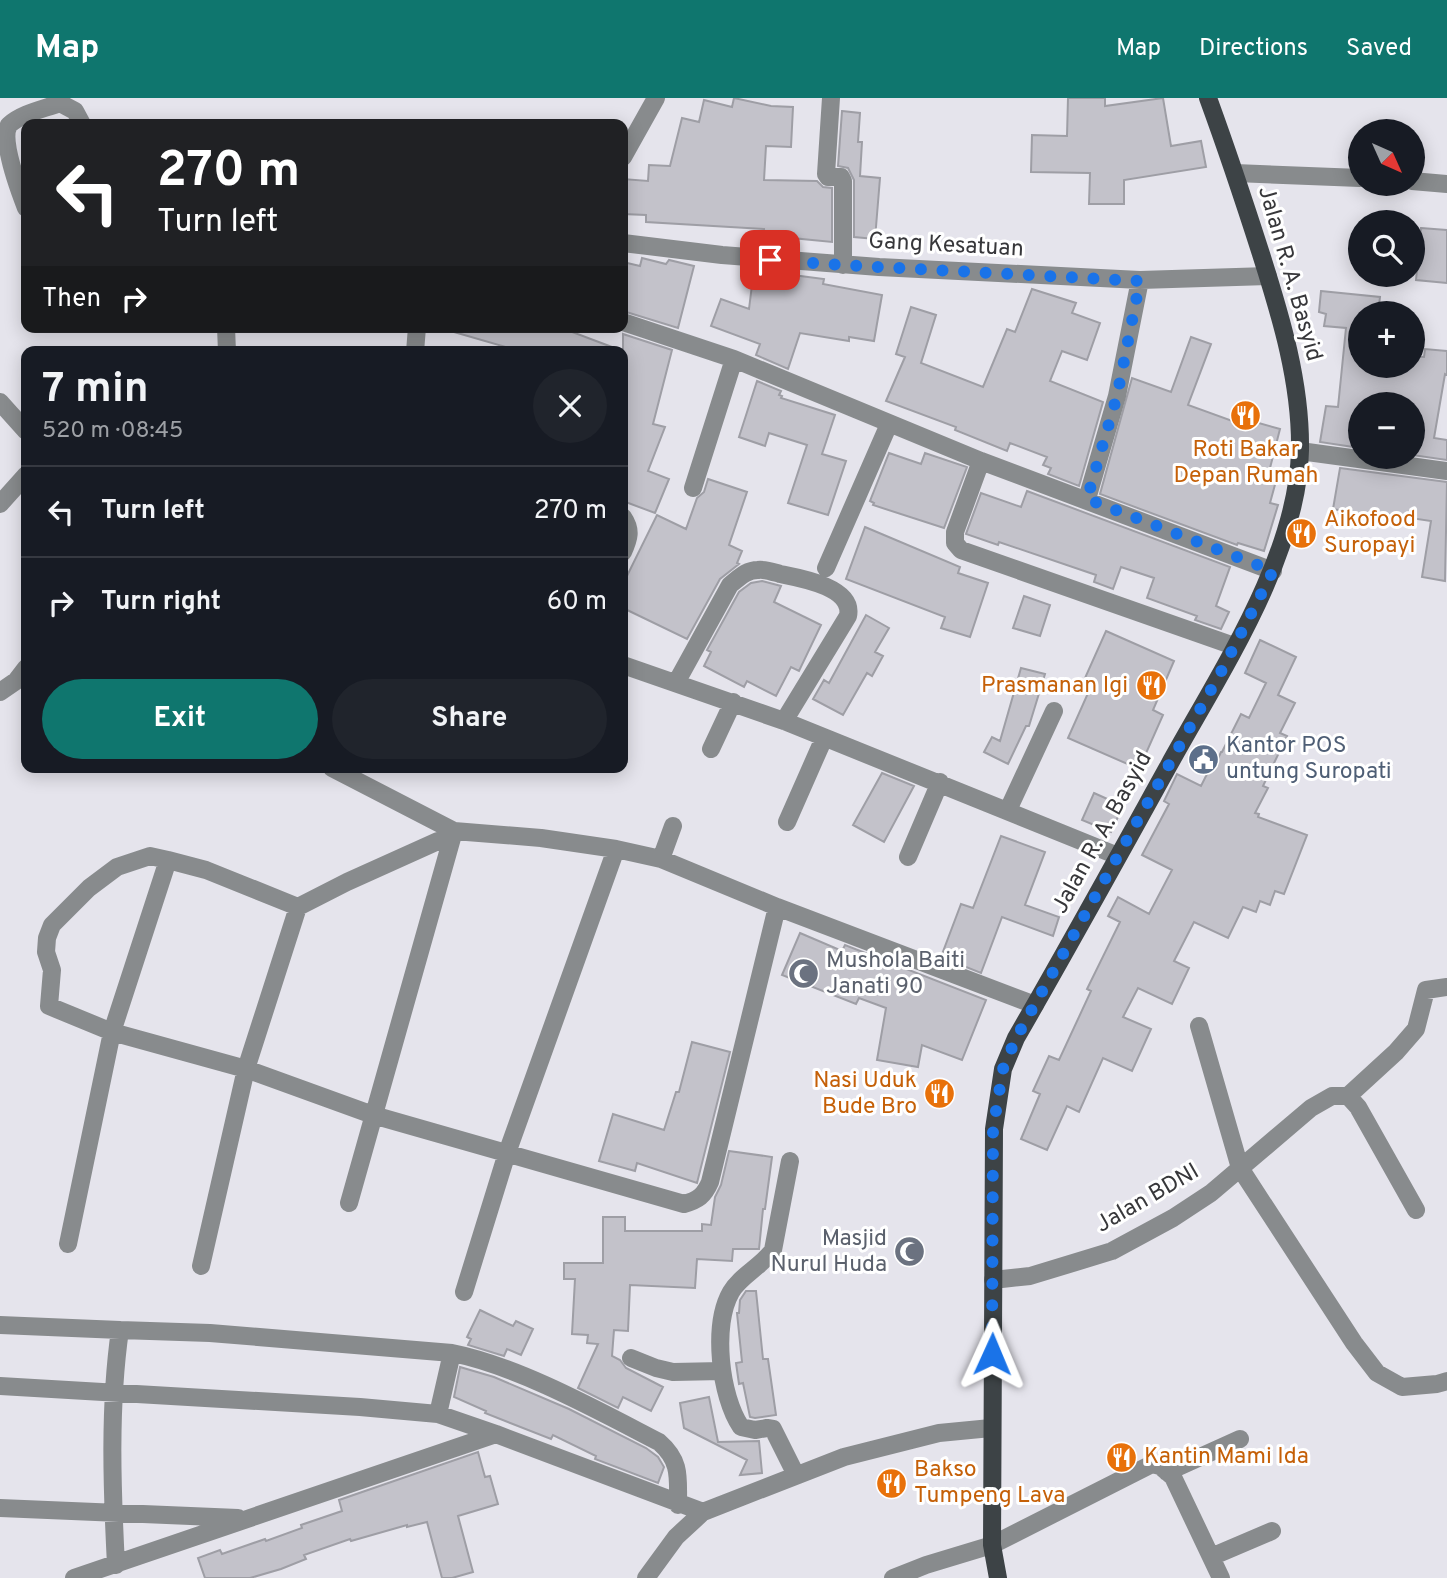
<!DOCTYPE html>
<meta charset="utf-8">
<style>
:root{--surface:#171b24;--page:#20242c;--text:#f1f3f6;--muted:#9ea1a6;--line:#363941;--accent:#0f766e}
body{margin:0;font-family:Overpass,sans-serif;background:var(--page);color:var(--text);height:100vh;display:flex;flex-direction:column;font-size:26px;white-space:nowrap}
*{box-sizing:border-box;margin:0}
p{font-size:23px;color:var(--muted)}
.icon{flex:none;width:38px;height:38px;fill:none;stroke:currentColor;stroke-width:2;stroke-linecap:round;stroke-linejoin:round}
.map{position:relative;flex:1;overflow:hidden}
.sheet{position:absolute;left:21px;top:248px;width:607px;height:427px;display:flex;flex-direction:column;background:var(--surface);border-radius:14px;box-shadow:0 4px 18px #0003}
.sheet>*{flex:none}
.top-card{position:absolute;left:21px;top:21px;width:607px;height:214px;border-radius:14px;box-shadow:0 4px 18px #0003;background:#202124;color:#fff;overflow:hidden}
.needle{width:46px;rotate:135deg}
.controls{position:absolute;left:1348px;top:21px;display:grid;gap:14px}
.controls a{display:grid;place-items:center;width:77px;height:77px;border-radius:50%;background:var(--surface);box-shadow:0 4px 18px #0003;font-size:35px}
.pin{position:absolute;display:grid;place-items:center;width:60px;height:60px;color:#fff;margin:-30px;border-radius:14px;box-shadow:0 4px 10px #0006}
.me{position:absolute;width:77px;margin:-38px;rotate:1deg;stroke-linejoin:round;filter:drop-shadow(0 0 5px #0008)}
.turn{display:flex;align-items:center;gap:24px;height:147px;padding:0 21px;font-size:32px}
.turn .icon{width:91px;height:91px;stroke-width:2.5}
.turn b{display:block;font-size:49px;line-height:60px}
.then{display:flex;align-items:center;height:66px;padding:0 21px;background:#0003;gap:14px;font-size:26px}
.round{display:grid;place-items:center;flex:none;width:74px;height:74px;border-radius:37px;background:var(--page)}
.overview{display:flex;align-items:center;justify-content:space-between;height:119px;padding:0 21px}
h1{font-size:42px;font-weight:700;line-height:52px}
.action{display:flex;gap:14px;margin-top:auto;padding:14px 21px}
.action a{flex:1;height:80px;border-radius:42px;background:var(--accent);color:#fff;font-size:28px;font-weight:700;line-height:80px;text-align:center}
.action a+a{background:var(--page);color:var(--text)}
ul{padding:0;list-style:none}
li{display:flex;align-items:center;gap:21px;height:91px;padding:0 21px;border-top:2px solid var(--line)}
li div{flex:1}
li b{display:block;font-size:26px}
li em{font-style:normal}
header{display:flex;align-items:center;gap:42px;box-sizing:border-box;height:98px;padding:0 35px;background:var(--accent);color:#fff}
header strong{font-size:33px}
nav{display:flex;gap:38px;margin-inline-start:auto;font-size:24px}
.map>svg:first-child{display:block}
.building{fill:#c3c2ca;stroke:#9e9ea5;stroke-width:2}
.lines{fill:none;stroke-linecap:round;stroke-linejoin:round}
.minor{stroke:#888b8d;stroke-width:18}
.major{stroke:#3d4346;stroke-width:18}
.route{stroke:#1a73e8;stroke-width:12;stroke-dasharray:0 21.6}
.labels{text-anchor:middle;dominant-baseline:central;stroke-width:6;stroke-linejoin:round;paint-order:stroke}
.street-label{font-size:23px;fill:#37373a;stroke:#fff}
.food-label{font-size:23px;fill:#c56008;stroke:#fff;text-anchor:start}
.service-label{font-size:23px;fill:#4e5e75;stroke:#fff;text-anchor:start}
.worship-label{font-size:23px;fill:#5b616d;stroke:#fff;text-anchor:start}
</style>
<header>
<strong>Map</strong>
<nav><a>Map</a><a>Directions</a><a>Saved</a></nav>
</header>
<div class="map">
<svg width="1447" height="1480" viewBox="0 0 1447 1480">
<rect width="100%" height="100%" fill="#e5e4ec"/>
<!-- building -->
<path class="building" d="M734,0l37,8 22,1 -2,40 -25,-1 -2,34 53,1 6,6 9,1v54l-40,-4v-4l-28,-1v-4l-118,-7v-7l-23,-1v-35l25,2 1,-16 21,1 12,-48 17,4 5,-22 28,7z
M1068,0h37v8l58,-8 8,48 30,-5 5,26 -82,13v24h-35l1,-31 -59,-1 1,-37 35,1z
M842,13l18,2 -2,29h4l-2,34 20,2 -5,61 -21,-2v-57l-6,-12 -10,-2z
M1421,130l26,2v53l-31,-3z
M642,160l24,6 3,-4 25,6 -16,62 -55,-17v-49l17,4z
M774,172l19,2v3l31,4 -1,5 59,11 -8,46 -25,-4v4l-49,-8 -12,36 -32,-14 4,-11 -49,-18 10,-27 28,10 3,-24 20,2z
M1032,191l44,14 -4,10 28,10 -13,37 -25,-9 -12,30 53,21 -24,84 -31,-12 3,-6 -8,-3 4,-8 -37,-14 -3,8 -52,-21 1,-3 -70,-26 19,-44 -9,-3 15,-47 25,8 -15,48 62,24 24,-58 8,3z
M1321,193l59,6 -2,16h-18v53h52v-10l12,1 1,-8 22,2v24l-2,-1 -11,64 13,2v20l-35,-5v-51h-52v44l-40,-6 6,-36 12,1 8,-79 -22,-2 2,-12 -7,-2z
M455,229h104l61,23v2h-97l-69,-20z
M623,236l49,16 -19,74 12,3 -17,44 21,8 -14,34 -32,-12z
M1191,239l20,7 -23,61 58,21 2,-6 32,9 -10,39 9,2 -9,33 8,2 -14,46 -26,-8 -1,2 -137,-51 32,-116 39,14z
M757,283l24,10 -2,4 3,1 -1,2 54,17 -13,39 24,7 -18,54 -40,-12 19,-58 -38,-12 -4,13 -26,-9z
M889,355l32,11 4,-11 42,14 -23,61 -71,-23 1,-2 -4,-2z
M1340,370l107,14 -2,99 -23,-4 9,-56 -60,-9v4l-38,-7z
M708,381l39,13 -18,53 13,6 -5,12 2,1 -19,15 -33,60 -64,-31v-24l34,-69 29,14 11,-31 7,-6z
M1027,393l203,76 -14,39 13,6 -8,17 -26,-9 2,-4 -50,-18 7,-20 -33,-11 -8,22 -19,-7 2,-7 -97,-33 -1,3 -32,-11 15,-41 40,14z
M865,429l95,40 -2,6 30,10 -18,54 -29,-9 4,-11 -99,-38z
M762,483l19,5 -7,16 47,23 -22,46 -8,-4 -15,29 -29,-15 -3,6 -40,-21 7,-14 -4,-2 32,-58 12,-9z
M1024,498l26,9 -10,31 -27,-8z
M866,517l23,13 -14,24 8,4 -11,20 -5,-3 -24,42 -30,-16 11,-19 5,3z
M1106,533l68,30 -21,49 10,5 -24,54 -71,-31 25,-56 -8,-4z
M1260,542l36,17 -18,38 17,8 -15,30 7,3 -24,50 5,2 -13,25 4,1 -1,3 49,18 -23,59 -9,-3 -5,14 -10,-4 -4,11 -13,-5 -15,31 -34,-16 -20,39 15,7 -17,36 -34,-16 -15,29 28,12 -19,42 -29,-13 -24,54 -12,-6 -20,44 -26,-11 19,-45 -7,-3 16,-35 10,4 32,-69 -4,-2 33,-67 -12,-6 10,-19 31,17 23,-44 -30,-15 27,-51 -5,-3 13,-27 24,12 12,-24 3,1 5,-11h1l19,-38 8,4 17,-35 -21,-10z
M1021,570l24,6 -16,52h-3l-18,38 -24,-12 8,-15 8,4z
M882,675l32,13 -30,56 -31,-17z
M1094,695l29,13 -12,26 -29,-12z
M1001,738l44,16 -20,53 34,12 -6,19 -51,-19 -21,56 -40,-16 20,-53 12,4z
M800,835l42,18 3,-6 141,55 -24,60 -40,-15 -4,22 -41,-7 9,-52 -27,-10 -3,6 -74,-29z
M692,944l38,10 -33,131 -60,-20 -2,8 -36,-10 14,-47 51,16 12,-38h3z
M729,1053l43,6 -7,52h-2l-4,40h-26l-1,12 -35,-2 -2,29 -65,-3 -2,46 -14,-1 -2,26 8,4 6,8 37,19 -12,24 -28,-14 -5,11 -40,-20 20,-44 -11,-1 1,-8 -16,-1 3,-55h-11v-16h39v-46h22v14h77v-7l9,1 4,-28 6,-12z
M746,1193h10l7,68h5l8,56 -21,3 -5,-1 -7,-34 -4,1 -3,-21 6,-1 -5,-49h2l1,-13z
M480,1212l33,16 3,-5 17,8 -12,26 -14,-6 -3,7 -36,-11 3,-6 -4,-2z
M460,1269l34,10 75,32 77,39 12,9 6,10 -6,16 -63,-24 1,-3 -43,-21 -2,4 -66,-26 1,-2 -32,-14z
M709,1299l9,45 41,-1 3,32 -22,2 7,-15 -63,-32 -4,-25z
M478,1354l7,25 5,-1 8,28 -40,12 15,56 -21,6h-10l-15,-56 -20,5v-2l-56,16 -1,-2 -46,16 2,4 -25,10 -31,9h-45l-7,-20 22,-8 2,4 43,-15 1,2 36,-13 -1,-3 41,-14 -3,-11z"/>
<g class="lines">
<!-- minor -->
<path class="minor" d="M831,0l-5,76 2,3h13l2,4v84
M623,59l33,-59
M1235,75l125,5
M1412,83l35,3
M26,110c-7,-18 -26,-68 -17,-83 13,-12 35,-16 51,-22l15,8 7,13
M623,145l99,12 157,12 261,13 128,-4
M623,224l111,37 247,102 292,110
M226,229l1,25
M415,254l2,-25
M0,304l26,29
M1300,353l147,20
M981,363l-26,71v11l6,7 273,96
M693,390l41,-129
M1087,401l30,-103 23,-116
M0,406l26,-29
M623,419c9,13 6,22 0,35
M826,470l63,-144
M623,567l161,56 334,135
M676,585l54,-98c9,-7 16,-15 28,-15 7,-1 15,2 22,4 20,4 74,13 68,42l-64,105
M0,594l16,-11 10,-13
M711,651l22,-47
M332,670l122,63 87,7 75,11 45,10 116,48 258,98
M1008,712l46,-99
M787,724l37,-84
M451,743h-13l-91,41 -49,25 -92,-37 -38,-10 -18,-4 -33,11 -28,21 -37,37 -5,13 -1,14 6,18 -3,36 63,26 134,37 127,46 311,89c14,-4 20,-8 26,-22l67,-275
M908,759l32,-75
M661,761l12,-33
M1199,928l41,142 114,175 23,30 25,14 35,-3 10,-3
M1348,998l48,-44 20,-23 10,-39 21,-3
M790,1063l-17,89c-11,16 -33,26 -42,42 -19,33 -11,104 10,135l14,3 12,-2 6,1 23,46
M349,1105l105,-372
M68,1146l44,-212 56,-172
M201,1168l45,-197 52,-162
M993,1182l37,-4 82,-25 61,-33 38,-25 100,-85 21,-12h16l10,11 58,103
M464,1194l43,-139 109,-304
M0,1227l120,5c-11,77 -8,158 -4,235
M120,1232l90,3 242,20c66,13 147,58 207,89 22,19 19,35 19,63
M631,1260l25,10 17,4 49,-1
M0,1288l360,21 78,7 58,20
M438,1316l14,-61
M1167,1374l73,-33
M0,1410l238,10
M1211,1459l61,-26
M74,1480l422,-144 207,78
M646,1480l30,-41 27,-25 141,-55 95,-24 52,-5
M893,1480l33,-13 66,-20 160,-81 8,2 13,11 48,101"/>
<!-- major -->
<path class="major" d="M998,1480l-6,-33 2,-416 9,-60 13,-31c52,-90 102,-181 153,-273 50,-91 129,-208 131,-315 1,-67 -19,-133 -39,-196 -17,-53 -34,-104 -53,-156"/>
</g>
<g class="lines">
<!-- route -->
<path class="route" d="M770,162l72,5 298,16 -23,115 -30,103 186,72 -51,99 -206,368 -13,31 -10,60 -1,225"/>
</g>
<!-- icons -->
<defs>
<symbol id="restaurant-disc" viewBox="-11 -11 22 22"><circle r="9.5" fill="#e8710a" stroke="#fff"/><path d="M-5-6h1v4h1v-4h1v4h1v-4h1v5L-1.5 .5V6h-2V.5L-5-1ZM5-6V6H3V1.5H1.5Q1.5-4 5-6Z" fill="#fff"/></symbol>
<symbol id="civic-disc" viewBox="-11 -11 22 22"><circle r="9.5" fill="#5c6f8a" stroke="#fff"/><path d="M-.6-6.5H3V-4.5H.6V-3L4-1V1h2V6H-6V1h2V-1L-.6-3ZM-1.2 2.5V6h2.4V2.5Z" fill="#fff"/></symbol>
<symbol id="mosque-disc" viewBox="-11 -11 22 22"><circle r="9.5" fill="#6b7280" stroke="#fff"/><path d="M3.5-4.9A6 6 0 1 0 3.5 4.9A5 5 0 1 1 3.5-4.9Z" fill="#fff"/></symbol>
</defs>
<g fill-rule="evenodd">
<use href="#restaurant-disc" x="1228" y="300" width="35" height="35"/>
<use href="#restaurant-disc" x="1284" y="418" width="35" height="35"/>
<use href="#restaurant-disc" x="1134" y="570" width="35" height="35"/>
<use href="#civic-disc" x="1186" y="644" width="35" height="35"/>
<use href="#mosque-disc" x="786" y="858" width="35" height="35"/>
<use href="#restaurant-disc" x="922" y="978" width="35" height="35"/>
<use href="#mosque-disc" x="892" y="1136" width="35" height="35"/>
<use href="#restaurant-disc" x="1104" y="1342" width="35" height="35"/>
<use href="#restaurant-disc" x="874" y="1368" width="35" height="35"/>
</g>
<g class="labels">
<!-- street labels -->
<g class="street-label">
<text transform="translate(946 148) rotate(3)">Gang Kesatuan</text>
<text transform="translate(1289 176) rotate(74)">Jalan R. A. Basyid</text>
<text transform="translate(1103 735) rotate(-61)">Jalan R. A. Basyid</text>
<text transform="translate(1148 1101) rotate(-30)">Jalan BDNI</text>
</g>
<!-- food labels -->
<g class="food-label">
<text x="1246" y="352" text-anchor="middle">Roti Bakar<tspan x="1246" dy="26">Depan Rumah</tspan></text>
<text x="1324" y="422">Aikofood<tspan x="1324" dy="26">Suropayi</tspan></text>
<text x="1128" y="588" text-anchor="end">Prasmanan Igi</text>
<text x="917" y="983" text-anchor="end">Nasi Uduk<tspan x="917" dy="26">Bude Bro</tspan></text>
<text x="1144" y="1359">Kantin Mami Ida</text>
<text x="914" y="1372">Bakso<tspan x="914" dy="26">Tumpeng Lava</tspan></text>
</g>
<!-- service labels -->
<g class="service-label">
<text x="1226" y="648">Kantor POS<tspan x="1226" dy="26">untung Suropati</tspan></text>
</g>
<!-- worship labels -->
<g class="worship-label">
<text x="826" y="863">Mushola Baiti<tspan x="826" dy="26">Janati 90</tspan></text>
<text x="887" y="1141" text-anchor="end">Masjid<tspan x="887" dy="26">Nurul Huda</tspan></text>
</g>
</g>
</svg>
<div class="controls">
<a><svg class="needle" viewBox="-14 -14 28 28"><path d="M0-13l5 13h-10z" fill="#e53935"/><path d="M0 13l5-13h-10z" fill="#9ea1a6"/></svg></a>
<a><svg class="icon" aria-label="search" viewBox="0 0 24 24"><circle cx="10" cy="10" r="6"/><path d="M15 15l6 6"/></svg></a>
<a>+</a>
<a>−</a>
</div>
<div class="pin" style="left:770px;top:162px;background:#d93025"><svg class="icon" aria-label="arrive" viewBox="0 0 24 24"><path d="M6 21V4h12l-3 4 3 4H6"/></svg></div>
<svg class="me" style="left:992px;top:1256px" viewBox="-20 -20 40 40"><path d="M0-17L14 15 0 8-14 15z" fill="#1a73e8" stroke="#fff" stroke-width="4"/></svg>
<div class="top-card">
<div class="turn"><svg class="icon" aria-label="left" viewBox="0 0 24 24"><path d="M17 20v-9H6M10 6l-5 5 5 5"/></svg><div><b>270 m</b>Turn left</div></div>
<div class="then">Then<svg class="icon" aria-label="right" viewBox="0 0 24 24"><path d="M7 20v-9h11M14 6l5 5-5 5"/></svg></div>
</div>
<section class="sheet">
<div class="overview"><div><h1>7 min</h1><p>520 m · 08:45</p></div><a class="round"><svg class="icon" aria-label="close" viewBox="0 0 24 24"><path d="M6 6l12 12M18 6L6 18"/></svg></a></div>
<ul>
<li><svg class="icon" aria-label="left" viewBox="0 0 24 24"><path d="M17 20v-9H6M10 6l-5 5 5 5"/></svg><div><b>Turn left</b></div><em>270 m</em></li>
<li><svg class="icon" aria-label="right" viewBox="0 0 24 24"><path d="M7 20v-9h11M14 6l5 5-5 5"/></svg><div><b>Turn right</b></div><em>60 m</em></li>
</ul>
<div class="action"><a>Exit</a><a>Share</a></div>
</section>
</div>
